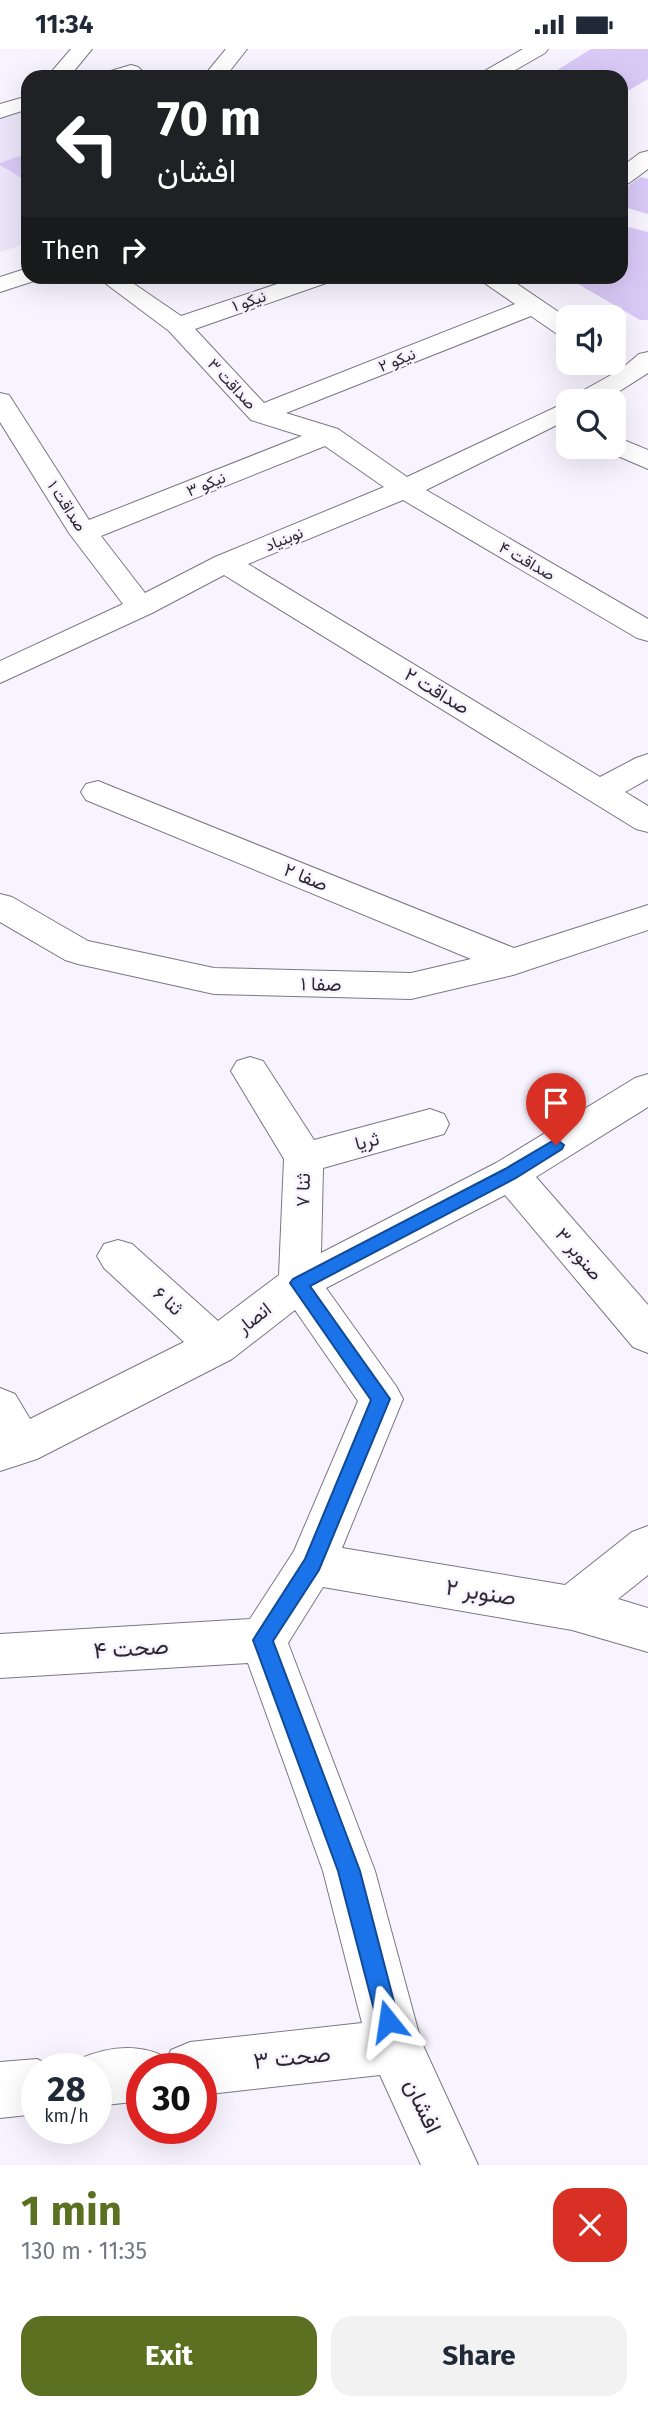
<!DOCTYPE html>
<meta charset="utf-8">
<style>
:root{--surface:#fff;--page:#f2f2f3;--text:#1f2937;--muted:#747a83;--accent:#5b7121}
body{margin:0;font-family:"Fira Sans",Vazirmatn,sans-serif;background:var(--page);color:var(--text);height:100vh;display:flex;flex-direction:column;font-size:26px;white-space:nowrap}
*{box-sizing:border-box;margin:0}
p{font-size:23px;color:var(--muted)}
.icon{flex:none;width:38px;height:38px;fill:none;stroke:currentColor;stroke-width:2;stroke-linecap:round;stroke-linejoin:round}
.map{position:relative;height:2116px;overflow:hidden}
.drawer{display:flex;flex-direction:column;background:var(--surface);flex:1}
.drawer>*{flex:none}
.hud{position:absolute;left:21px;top:21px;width:607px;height:214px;border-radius:21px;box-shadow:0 7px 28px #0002;background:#202124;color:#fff;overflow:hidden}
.fabs{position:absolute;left:556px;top:256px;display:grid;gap:14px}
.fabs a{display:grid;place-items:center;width:70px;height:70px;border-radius:14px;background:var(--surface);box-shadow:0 7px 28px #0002;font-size:35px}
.speed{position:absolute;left:21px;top:2004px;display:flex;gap:14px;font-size:35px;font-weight:700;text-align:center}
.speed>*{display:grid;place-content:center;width:91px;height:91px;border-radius:50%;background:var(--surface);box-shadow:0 7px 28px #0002;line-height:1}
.speed small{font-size:18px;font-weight:400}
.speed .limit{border:10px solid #d22;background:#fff;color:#111}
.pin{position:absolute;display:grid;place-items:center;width:60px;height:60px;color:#fff;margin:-72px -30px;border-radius:50% 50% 50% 0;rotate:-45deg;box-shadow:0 0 7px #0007}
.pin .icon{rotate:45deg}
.me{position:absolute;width:77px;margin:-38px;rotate:345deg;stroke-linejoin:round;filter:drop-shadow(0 0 5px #0008)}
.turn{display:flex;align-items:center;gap:24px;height:147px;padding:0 21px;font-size:32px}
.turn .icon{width:91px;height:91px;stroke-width:2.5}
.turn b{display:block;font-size:49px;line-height:60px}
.then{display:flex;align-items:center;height:66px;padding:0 21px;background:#0003;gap:14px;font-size:26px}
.round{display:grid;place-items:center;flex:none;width:74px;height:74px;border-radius:21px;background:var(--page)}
.headline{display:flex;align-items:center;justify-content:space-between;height:119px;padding:0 21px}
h1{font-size:42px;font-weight:700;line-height:52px;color:var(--accent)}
.primary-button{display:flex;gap:14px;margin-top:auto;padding:14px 21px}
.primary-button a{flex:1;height:80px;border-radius:21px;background:var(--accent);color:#fff;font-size:28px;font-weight:700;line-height:80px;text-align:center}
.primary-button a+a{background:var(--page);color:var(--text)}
.status{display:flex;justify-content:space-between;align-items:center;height:49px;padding:0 35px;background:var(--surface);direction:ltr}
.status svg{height:19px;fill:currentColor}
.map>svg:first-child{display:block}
.built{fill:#ede6fb}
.building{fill:#d9c9f7}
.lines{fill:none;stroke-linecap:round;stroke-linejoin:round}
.street-casing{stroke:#7b7783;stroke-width:2}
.secondary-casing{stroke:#7b7783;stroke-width:2}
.street{fill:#fff;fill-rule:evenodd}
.secondary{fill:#fff;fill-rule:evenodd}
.route{fill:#1a73e8;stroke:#114b97;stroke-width:2}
.labels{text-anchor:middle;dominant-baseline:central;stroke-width:5;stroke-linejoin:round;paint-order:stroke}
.far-street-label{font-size:16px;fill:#2c2a2f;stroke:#f7f4ff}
.street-label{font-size:19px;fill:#2c2a2f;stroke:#f7f4ff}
.near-street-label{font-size:23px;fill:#2c2a2f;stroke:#f7f4ff}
</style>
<div class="status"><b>11:34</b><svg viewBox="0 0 49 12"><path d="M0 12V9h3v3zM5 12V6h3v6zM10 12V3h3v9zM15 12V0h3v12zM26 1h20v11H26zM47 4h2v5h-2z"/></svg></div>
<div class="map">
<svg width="648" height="2116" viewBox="0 0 648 2116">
<rect width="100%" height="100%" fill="#f7f4ff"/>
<!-- built -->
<path class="built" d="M28,59v135l-28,9v-135z"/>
<!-- building -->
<path class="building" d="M591,0h57v30l-27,16v-18h-75z
M28,104v29l-28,-17v-2z
M640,128l8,2v35l-27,-8v-15z
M621,176l27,7v88h-8l-74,-43h55z"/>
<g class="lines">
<defs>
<path id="street" d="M71,0h21l-23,28h-22z
M226,0h21l-22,28h-22z
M131,16l7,2 10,10h-48l4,-4z
M28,47v13l-28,9v-14z
M648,102v18l-19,14 -8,2v-18l19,-14z
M97,228h27l57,39 117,-39h34l-3,5 -134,47 69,74 251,-99 -32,-22 -3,-5h27l62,42v20l-9,-3 -29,-20 -245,97 52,16 69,48 162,-76v18l-143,71 222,129v22l-11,-3 -234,-138 -155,64 352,213 36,-19 12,-4v25l-23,13 23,14v26l-12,-3 -412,-254 -72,38 -152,70v-22l123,-57 -54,-71 -69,-111v-29l9,2 80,125 213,-84 -51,-16 -82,-89zM325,397l59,41 -169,70 -70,36 -44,-57z
M648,303v21l-44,28h-33l4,-6 45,-25 19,-16z
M614,387l34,14v19l-44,-19 -2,-4h12z
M98,732l416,167 134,-43v25l-135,45 -102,24 -197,-5 -136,-30 -13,-4 -65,-38v-28l12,3 76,44 126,27 197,5 60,-14 -385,-159 -5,-8 5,-8z
M250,1008l13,4 51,79 116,-31 14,5 5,10 -5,10 -121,34 -2,85 175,-90 139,-85 13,-4v33l-112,70 112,128v48l-15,-6 -128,-152 -179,93 70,98 7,13 -61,149 223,37 67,-53 16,-6v49l-30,24 30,9v44l-76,-22 -249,-43 -35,56 87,228 46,170 57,124h-57l-41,-90 -179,20v-26h-59v32l-46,5v-37h-23l4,-9c27,-12 57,-17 84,-5l4,8 6,-13 19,-8 172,-19 -39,-152 -75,-208 -248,15v-44l250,-15 44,-68 64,-150 -63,-91 -63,49 -195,100 -37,12v-83l15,6 15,25 154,-77 -80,-74 -7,-12 7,-12 14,-4 14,4 86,77 61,-46 5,-116 -53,-88 6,-10z
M37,2010l20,10h-20v45l-37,4v-56z"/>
<path id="secondary" d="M523,0h25l-3,4 -42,24h-26l4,-4z
M28,219v9h11l-2,3 -37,12v-15z"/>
</defs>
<!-- street casing -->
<use href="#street" class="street-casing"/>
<!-- secondary casing -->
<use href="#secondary" class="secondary-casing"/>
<!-- street -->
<use href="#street" class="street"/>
<!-- secondary -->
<use href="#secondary" class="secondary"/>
</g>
<!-- route -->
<path class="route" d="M556,1090l8,6 -2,4 -46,29 -206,108 80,113 -71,171 -46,71 87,230 39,150 -3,8 -8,3 -8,-3 -3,-8 -39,-150 -85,-231 52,-81 66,-159 -81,-117 3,-4 212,-110z"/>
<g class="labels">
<!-- far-street labels -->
<g class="far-street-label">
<text transform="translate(249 252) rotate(-19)">نیکو ۱</text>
<text transform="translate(397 311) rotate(-22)">نیکو ۲</text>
<text transform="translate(232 335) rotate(47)">صداقت ۳</text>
<text transform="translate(206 435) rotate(-22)">نیکو ۳</text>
<text transform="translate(67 457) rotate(57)">صداقت ۱</text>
<text transform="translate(284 490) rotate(-22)">نوبنیاد</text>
<text transform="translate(527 512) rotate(30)">صداقت ۴</text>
</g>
<!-- street labels -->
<g class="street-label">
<text transform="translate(437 642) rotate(31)">صداقت ۲</text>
<text transform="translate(306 828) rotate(22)">صفا ۲</text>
<text transform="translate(321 935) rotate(1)">صفا ۱</text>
<text transform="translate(367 1092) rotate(-15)">ثریا</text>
<text transform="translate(303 1141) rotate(-88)">ثنا ۷</text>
<text transform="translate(579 1205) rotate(50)">صنوبر ۳</text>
<text transform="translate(168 1252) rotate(42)">ثنا ۶</text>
<text transform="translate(254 1269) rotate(-38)">انصار</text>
</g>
<!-- near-street labels -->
<g class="near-street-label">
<text transform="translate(481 1543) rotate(9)">صنوبر ۲</text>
<text transform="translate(131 1599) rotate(-4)">صحت ۴</text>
<text transform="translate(292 2008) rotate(-6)">صحت ۳</text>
<text transform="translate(423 2057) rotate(65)">افشان</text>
</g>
</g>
</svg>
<div class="fabs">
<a><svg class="icon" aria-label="sound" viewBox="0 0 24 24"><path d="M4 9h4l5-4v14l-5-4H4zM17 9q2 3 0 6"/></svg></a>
<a><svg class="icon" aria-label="search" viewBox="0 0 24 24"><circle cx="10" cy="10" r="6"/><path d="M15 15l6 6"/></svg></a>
</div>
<div class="speed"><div>28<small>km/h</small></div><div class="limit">30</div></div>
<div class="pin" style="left:556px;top:1096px;background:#d93025"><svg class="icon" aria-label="arrive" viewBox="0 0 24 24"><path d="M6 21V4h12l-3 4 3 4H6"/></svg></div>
<svg class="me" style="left:388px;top:1972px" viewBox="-20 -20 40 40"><path d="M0-17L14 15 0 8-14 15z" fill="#1a73e8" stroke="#fff" stroke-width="4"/></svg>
<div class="hud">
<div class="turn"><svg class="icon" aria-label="left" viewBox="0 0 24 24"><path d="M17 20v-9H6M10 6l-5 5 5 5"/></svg><div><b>70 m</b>افشان</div></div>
<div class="then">Then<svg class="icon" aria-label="right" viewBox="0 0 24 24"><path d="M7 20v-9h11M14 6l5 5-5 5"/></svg></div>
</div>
</div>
<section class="drawer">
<div class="headline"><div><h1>1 min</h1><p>130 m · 11:35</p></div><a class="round" style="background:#d93025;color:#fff"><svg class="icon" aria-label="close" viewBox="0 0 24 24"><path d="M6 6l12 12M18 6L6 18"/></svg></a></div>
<div class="primary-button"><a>Exit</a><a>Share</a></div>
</section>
